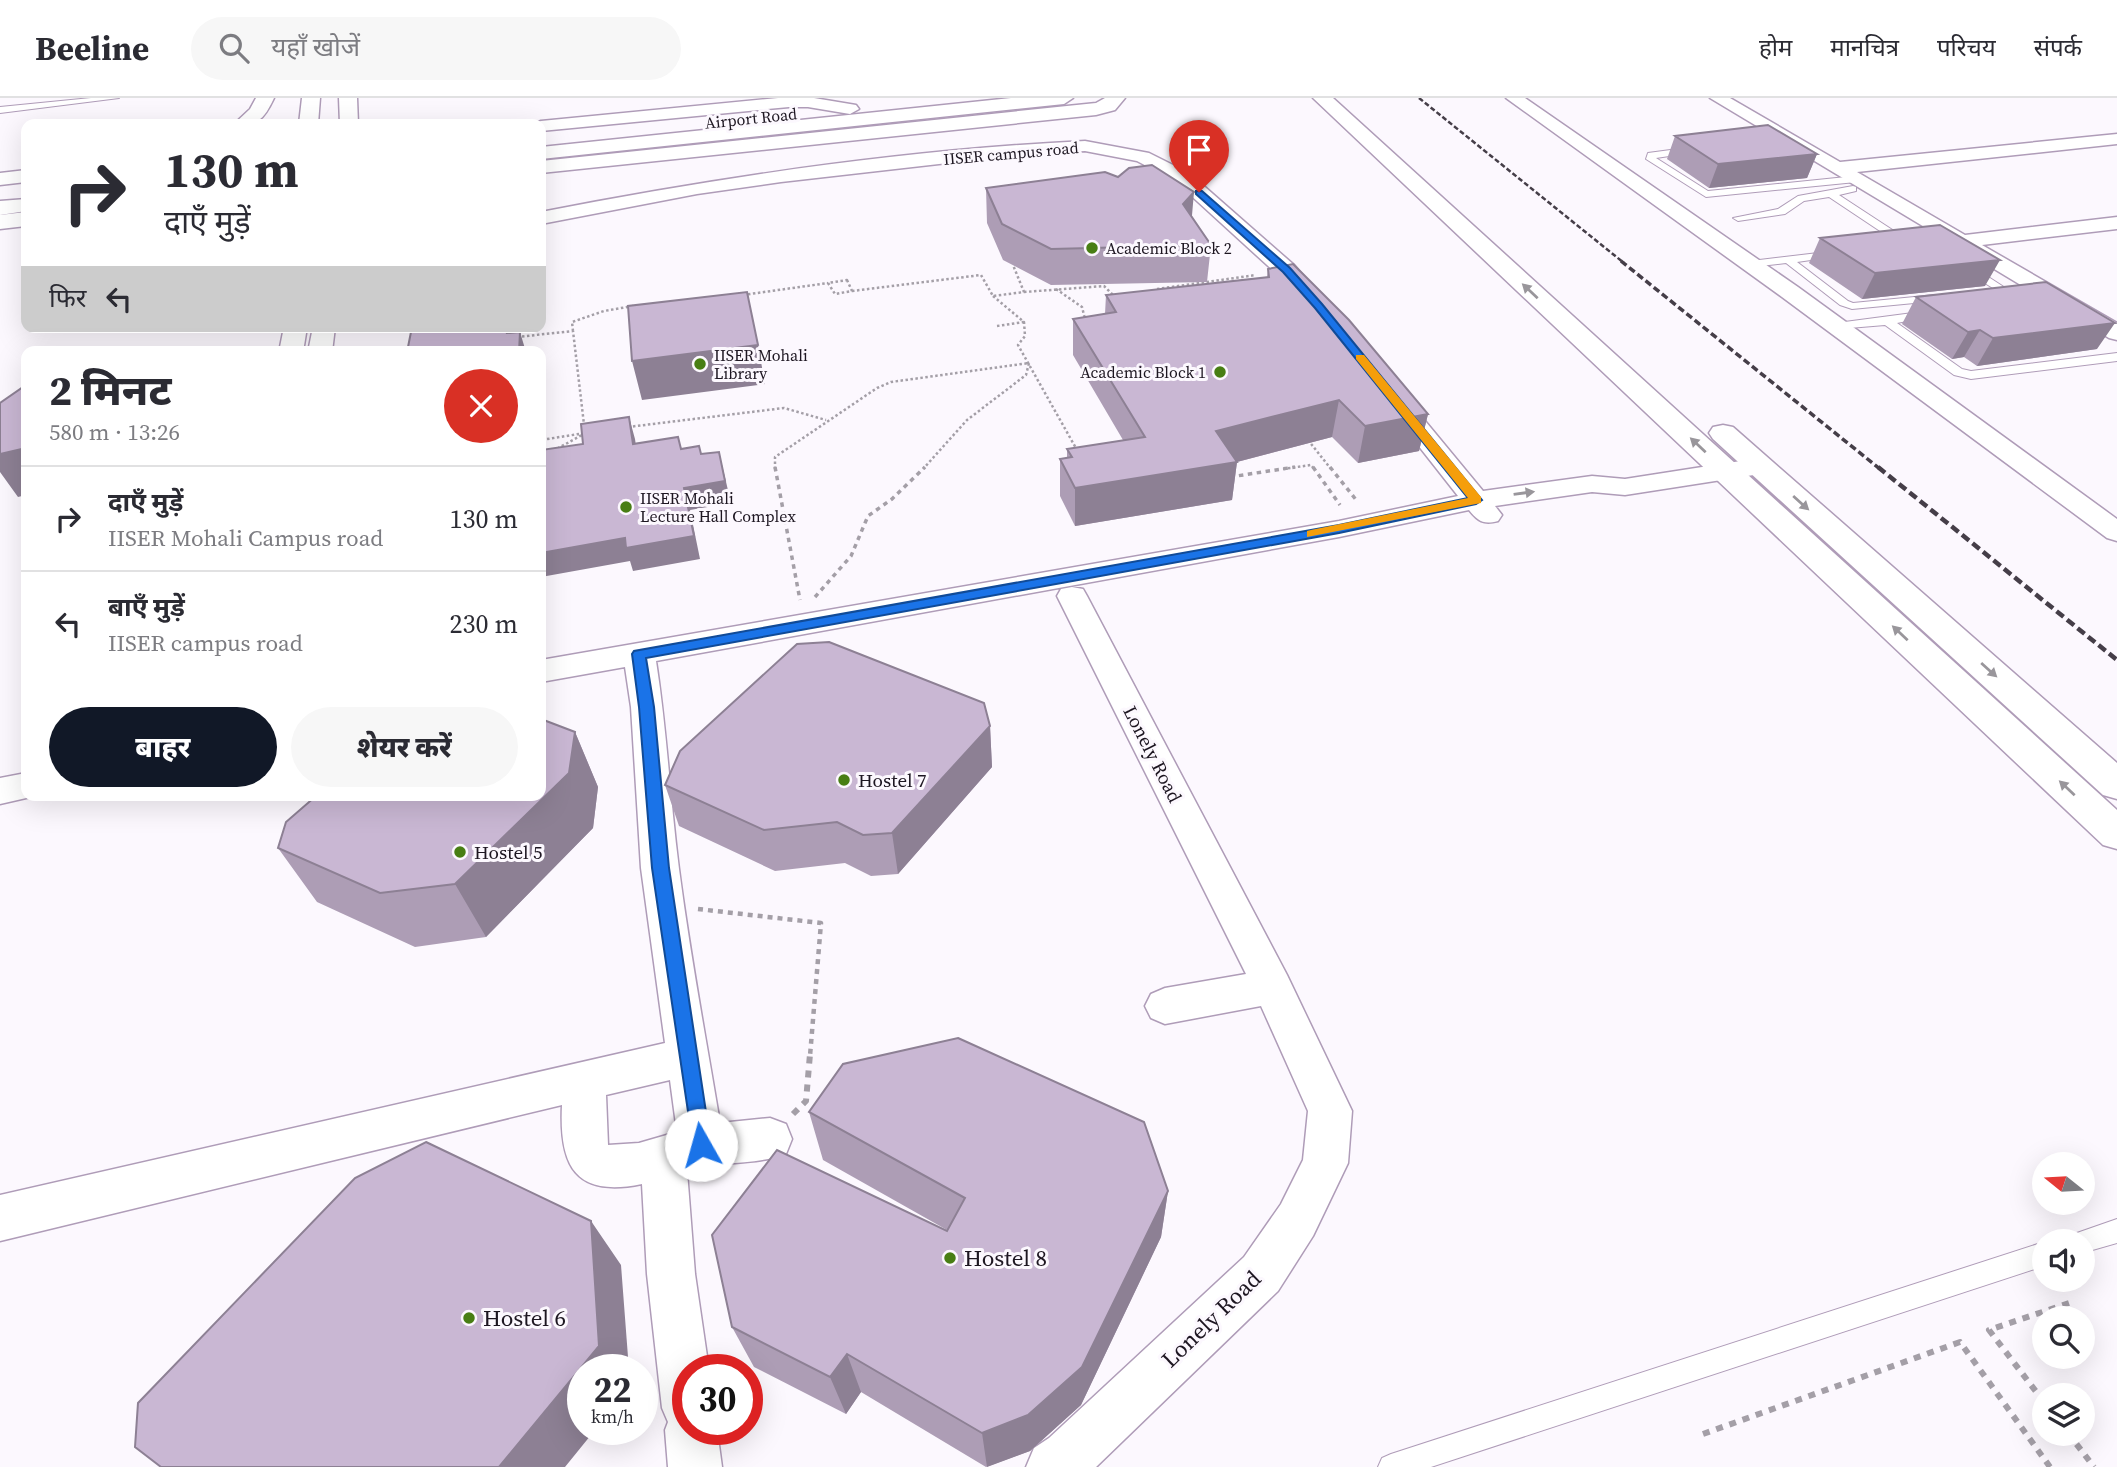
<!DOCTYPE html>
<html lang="hi">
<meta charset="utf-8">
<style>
:root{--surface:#fff;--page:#f7f7f7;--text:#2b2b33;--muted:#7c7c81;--line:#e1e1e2;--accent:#111827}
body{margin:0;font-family:"Source Serif 4","Noto Sans Devanagari",serif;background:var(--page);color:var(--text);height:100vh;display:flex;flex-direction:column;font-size:26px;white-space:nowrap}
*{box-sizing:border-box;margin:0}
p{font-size:23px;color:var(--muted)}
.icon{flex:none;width:38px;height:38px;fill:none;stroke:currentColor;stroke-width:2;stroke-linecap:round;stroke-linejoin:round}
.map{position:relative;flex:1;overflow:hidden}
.details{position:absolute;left:21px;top:248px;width:525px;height:455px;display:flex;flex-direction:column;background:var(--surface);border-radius:14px;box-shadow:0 7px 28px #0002}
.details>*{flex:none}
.top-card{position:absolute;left:21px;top:21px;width:525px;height:214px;border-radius:14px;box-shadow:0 7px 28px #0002;background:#fff;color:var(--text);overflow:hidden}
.needle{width:46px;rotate:288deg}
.fabs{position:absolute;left:2032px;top:1054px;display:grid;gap:14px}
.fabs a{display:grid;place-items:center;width:63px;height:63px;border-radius:50%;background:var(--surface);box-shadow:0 7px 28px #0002;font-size:35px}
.speed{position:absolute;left:567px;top:1256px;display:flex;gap:14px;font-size:35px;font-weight:700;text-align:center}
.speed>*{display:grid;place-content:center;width:91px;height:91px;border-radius:50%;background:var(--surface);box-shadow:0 7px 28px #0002;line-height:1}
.speed small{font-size:18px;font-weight:400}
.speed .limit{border:10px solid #d22;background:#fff;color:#111}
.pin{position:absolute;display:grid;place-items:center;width:60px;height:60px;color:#fff;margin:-72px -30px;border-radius:50% 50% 50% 0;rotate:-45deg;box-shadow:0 0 7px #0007}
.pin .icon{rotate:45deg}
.me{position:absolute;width:77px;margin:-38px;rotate:353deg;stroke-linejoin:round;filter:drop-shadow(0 0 5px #0008)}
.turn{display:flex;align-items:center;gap:24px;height:147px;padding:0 28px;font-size:32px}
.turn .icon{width:91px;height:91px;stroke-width:2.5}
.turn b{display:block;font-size:49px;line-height:60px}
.then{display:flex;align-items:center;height:66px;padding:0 28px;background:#0003;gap:14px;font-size:26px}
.round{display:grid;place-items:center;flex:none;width:74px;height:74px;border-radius:37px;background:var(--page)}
.overview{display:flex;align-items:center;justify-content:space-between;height:119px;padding:0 28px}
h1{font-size:42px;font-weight:800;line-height:52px}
.cta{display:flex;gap:14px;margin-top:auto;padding:14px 28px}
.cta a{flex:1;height:80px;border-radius:42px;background:var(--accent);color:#fff;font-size:28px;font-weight:800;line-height:80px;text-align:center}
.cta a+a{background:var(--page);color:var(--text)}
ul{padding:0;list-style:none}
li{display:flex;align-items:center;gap:21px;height:105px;padding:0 28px;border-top:2px solid var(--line)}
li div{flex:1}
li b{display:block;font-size:26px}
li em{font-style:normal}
header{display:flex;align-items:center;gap:42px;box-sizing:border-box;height:98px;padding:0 35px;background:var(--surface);border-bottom:2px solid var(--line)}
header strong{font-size:33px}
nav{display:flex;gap:38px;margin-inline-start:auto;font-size:24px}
.search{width:490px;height:63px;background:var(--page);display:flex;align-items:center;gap:18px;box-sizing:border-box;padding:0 24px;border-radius:38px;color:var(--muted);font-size:26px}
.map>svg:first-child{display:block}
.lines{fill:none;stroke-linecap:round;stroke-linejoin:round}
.service-casing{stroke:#af9cb8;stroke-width:2}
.minor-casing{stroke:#af9cb8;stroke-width:3}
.tertiary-casing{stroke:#af9cb8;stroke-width:3}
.secondary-casing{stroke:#af9cb8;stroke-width:3}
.primary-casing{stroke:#af9cb8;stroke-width:3}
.path-far3{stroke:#a49fa7;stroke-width:2.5;stroke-dasharray:2.5 2.5;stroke-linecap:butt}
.path-far2{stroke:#a49fa7;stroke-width:3.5;stroke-dasharray:4.5 4.5;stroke-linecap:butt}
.path-far1{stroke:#a49fa7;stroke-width:4.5;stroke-dasharray:5 5;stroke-linecap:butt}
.path{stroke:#a49fa7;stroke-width:6;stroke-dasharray:7 7;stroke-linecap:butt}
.service{fill:#fff;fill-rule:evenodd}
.minor{fill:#fff;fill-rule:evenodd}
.tertiary{fill:#fff;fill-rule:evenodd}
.secondary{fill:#fff;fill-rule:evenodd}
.primary{fill:#fff;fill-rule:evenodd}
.rail-far2{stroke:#453e48;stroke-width:2.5;stroke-dasharray:5 2.5;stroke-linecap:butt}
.rail-far1{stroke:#453e48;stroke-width:3.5;stroke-dasharray:7 3.5;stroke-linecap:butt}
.rail{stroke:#453e48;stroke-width:4.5;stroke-dasharray:9 4.5;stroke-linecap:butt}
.wall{fill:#ad9db5}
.shaded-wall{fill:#8d8094}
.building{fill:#c9b7d3;stroke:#8d8094;stroke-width:2}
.oneway{fill:#99969b}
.route{fill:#1a73e8;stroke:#114b97;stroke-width:2}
.slow{fill:#f59e0b}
.poi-dot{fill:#487e14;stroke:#fcf8fe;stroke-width:2.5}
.labels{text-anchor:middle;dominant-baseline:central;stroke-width:6;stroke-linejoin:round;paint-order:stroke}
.far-street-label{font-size:16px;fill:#1d1621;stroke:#fcf8fe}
.far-poi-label{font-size:16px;fill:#1d1621;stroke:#fcf8fe;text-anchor:start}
.street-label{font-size:19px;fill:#1d1621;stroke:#fcf8fe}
.poi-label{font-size:19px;fill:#1d1621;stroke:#fcf8fe;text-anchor:start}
.near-poi-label{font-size:23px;fill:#1d1621;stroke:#fcf8fe;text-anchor:start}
.near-street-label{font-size:23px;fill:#1d1621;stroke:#fcf8fe}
</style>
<header>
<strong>Beeline</strong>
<div class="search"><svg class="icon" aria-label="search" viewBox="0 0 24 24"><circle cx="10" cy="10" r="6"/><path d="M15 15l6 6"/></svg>यहाँ खोजें</div>
<nav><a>होम</a><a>मानचित्र</a><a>परिचय</a><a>संपर्क</a></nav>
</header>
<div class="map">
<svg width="2117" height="1369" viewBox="0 0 2117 1369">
<rect width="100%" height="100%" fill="#fcf8fe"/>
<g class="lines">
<defs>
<path id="service" d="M91,0h28l-119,15v-6z
M1693,49l5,3 -2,2 -40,6 52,33 148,-15 5,3 -5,3 -150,15 -60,-38 2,-6z
M1853,88l3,1v4l-17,4 55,36v4h-8l-57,-38 -25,4 -19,13 -47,7 -5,-3 45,-9 20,-13z
M1835,153l4,1v4l-42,6 51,39 5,2 82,-8 6,3 -6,3 -83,8 -12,-4 -54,-42 -35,4 -5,-3 5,-3z
M1969,168l4,1 37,24 -9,2 -36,-22 -1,-2z
M1928,213l6,3 -2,2 -35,7 65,46 9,2 146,-18v8l-146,18 -17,-4 -69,-50 -48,4 -6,-3 6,-3z
M2117,1121v24l-35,10v-12h-11l3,-7z
M2044,1144v24l-613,201h-53l4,-9 9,-4z"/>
<path id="minor" d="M778,0h36l42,7 3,4 -9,5 -42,-7h-19l-248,24v-7h-8l8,-3z
M1506,0h19l273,189 319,232v22l-10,-3 -325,-241z
M1710,0h20l110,64 277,-28v10l-260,28 108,63 152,-18v12l-135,16 135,78v17l-8,-2z
M1085,43l64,12 40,20 105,92 30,35 -3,5h-16l-27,-30 -103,-94 -38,-20 -52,-10 -59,3 -245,28 -84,12 -156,30v-12c179,-35 361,-62 544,-71z
M284,229h23l-4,25h-24z
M313,229h22l-3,25h-24z
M1393,293l9,2 81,98 109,-15 33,3 135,-21 9,2 4,6 -4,6 -9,2 -135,21 -33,-3 -97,14 7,9 -4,6c-15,4 -20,0 -29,-11l-130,27 -683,124c11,69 14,139 23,208 11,85 27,170 41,254l50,-5 16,6 6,15 -6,15c-32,12 -67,6 -99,17l8,103 14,96h-21v60h29l5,37h-54l-3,-37 3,-8 -6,-14 -15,-134 -5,-90c-67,14 -83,-18 -80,-79l-562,136v-46l665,-152 -24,-175 -10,-161 -6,-40 -84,15v-22l798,-139 119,-25 -77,-98 3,-5zM670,982l7,52 -38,11 -31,2 -2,-50z
M1072,489l11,2 4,7 200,379 65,136 -4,52 -35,73 -35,55 -182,176h-70l8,-19 15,-10 195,-181 37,-53 22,-44 5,-49 -47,-105 -96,18 -14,-6 -6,-12 6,-12 14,-6 81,-14 -189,-378 4,-7z
M26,675v23h9l-35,8v-26z"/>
<path id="tertiary" d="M256,0h18c-11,23 -15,26 -40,26l16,-15z
M1313,0h20l784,712v39l-14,-4z
M26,72v12l-26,3v-12z
M1723,327l10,2 384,336v36l-14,-4 -390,-356 -4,-6 4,-6z"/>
<path id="secondary" d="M302,0h18l-2,26h-19z
M339,0h18l1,26h-18z
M1105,0h20l-10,12 -19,5 -555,58v-12l555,-58z
M26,114v14l-26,3v-14z"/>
<path id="primary" d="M1011,0h62l-9,6 -523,55v-12z
M26,101v12l-26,4v-14z"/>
</defs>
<!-- service casing -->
<use href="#service" class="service-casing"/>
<!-- minor casing -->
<use href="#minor" class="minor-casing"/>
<!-- tertiary casing -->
<use href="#tertiary" class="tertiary-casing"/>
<!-- secondary casing -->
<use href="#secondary" class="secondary-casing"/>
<!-- primary casing -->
<use href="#primary" class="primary-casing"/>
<!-- path-far3 -->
<path class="path-far3" d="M847,182l5,11 -17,3 -7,-11z
M1056,191l26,18 4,16
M1157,191l99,-14
M852,193l129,-16 12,21 31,-4 -11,-27
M1024,194l80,-6 10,10 4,-1
M743,197l85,-12
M993,198l31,26 1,14 -7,9 59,105
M997,228l27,-4
M573,233l-1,-9 32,-11 29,-5
M517,239l56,-6 12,102 -44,7
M377,254l34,-4
M628,329l156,-19 42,12
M1308,342l23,29
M553,353l29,-16
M775,371v-12l102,-69 14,-6 138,-19 -3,12 -59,45 -44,49
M1283,371l28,-4 3,4"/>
<!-- path-far2 -->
<path class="path-far2" d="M775,369l25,133
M1313,369l27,38
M1330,369l27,34
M1230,379l65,-10
M815,499l36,-41 17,-40 24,-17 33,-32"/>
<!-- path-far1 -->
<path class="path-far1" d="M698,811l123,14 -11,133"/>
<!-- path -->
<path class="path" d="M793,1016l13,-13 4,-47
M2044,1304l-55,-72 83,-28
M2068,1335l26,34
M1703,1336l257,-92 90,125"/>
<!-- service -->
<use href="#service" class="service"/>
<!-- minor -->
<use href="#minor" class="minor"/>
<!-- tertiary -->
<use href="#tertiary" class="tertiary"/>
<!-- secondary -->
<use href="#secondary" class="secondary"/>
<!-- primary -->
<use href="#primary" class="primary"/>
<!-- rail-far2 -->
<path class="rail-far2" d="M1419,0l205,165"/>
<!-- rail-far1 -->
<path class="rail-far1" d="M1621,163l259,208"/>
<!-- rail -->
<path class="rail" d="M1878,369l239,193"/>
</g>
<!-- wall -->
<path class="wall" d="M1675,38l142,18 -10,24 -98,10 -42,-29z
M986,90l206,29 19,28 -4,37 -156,3 -48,-25 -16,-37z
M1820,140l165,48 -123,13 -53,-36z
M1268,171l160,145 -9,37 -61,12 -26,-26 -95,25 -5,38 -157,26 -15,-30v-37l7,-1v-9l56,-9 -50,-85v-36l32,-5 1,-19 161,-18z
M1916,199l181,52 -120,17 -13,-9 -12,2 -50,-35z
M990,628l2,41 -94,107 -27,2 -26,-13 -70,8 -96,-45 -14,-41z
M575,634l23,55 -5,41 -107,109 -71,10 -98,-45 -39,-54z
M809,1014l359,79 -7,46 -80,168 -51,46 -44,16 -125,-75 -15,22 -92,-47 -22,-40 215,-97 -124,-70z"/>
<!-- shaded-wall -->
<path class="shaded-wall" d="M1817,56l-10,24 -98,10 9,-24z
M1194,94l-3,35 -8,-23z
M2000,162l-15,26 -123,13 13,-26z
M2115,225l-18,26 -120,17 16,-28z
M508,229h3l4,14 -8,-8z
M1980,232l-16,27 -12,2 16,-27z
M520,234l6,20h-7z
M758,247l7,39 -123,16 -10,-39z
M1339,302l-7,37 -103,27 8,-2 -5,38 -157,26v-38l141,-57z
M1428,316l-9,37 -61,12 7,-37z
M629,319l6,22 4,27 -6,-22z
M26,350v47l-8,2 -18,-25v-18z
M719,354l12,51 -41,7 10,49 -67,12 -3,-10 -89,16v-24l143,-65z
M990,628l2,41 -94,107 -6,-41z
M575,634l23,55 -5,41 -107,109 -31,-53z
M1168,1093l-7,46 -80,168 -51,46 -43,16 -5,-34z
M591,1123l30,44 8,105h-46v60h12l-30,37h-66z
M847,1256l14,38 -15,22 -16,-37z"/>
<!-- building -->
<path class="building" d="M1768,27l49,29 -99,10 -43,-28z
M1152,67l42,27 -11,12 28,41 -160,4 -49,-25 -16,-36 119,-16 13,5 11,-9z
M1940,127l60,35 -125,13 -55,-35z
M1293,166l56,56 79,94 -63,12 -26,-26 -123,31 21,31 -162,26 -15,-29 12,-2 -5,-8 78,-12 -72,-118 43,-7 -10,-17 163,-18 -1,-8z
M2046,184l69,41 -122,15 -13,-8 -12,2 -52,-35z
M747,194l11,53 -126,16 -4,-55z
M451,229h57l-1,6 13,-1 -1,20h-112l4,-20z
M26,287v63l-26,6v-51z
M629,319l4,27 45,-7 3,12 18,-3 2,8 18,-2 6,29 -41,7 10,48 -68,12 -1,-10 -84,15v-103l42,-6 -2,-20z
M829,544l155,61 6,23 -98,107 -29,2 -26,-13 -73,8 -99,-45 15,-34 117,-107z
M541,621l34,13 -6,41 -114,111 -75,9 -102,-45 8,-26 30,-26h225z
M958,940l186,84 24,69 -86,176 -54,48 -46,18 -135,-79 -17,23 -98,-50 -20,-92 65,-85 170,81 18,-33 -156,-86 34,-48z
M426,1044l165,79 8,125 -100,121h-338l-26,-20 3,-44 217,-225z"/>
<!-- one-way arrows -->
<defs><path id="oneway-solid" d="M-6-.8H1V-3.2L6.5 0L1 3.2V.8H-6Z" transform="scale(1.75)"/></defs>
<g class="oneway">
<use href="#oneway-solid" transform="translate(1530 193) rotate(-137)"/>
<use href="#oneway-solid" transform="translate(1698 347) rotate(-137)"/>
<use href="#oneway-solid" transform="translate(1524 395) rotate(-8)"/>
<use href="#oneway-solid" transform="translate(1801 405) rotate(42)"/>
<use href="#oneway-solid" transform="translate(1900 535) rotate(-137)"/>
<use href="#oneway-solid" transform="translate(1989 572) rotate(42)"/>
<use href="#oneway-solid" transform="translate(2067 690) rotate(-137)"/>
</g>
<!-- route -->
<path class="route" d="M1196,93h6l88,77 32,36 160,196 -6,4 -137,29 -693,125 8,49 15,161 42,277 -3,7 -7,3 -7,-3 -42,-284 -13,-161 -7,-53 2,-3 705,-126 129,-27 -153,-190 -32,-36 -87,-78z"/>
<!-- slow -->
<path class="slow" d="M1356,257h8l117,142v6l-174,34v-6l4,-1 157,-32 -112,-139z"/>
<!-- markers -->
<g class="poi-dot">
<circle cx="1092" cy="150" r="7"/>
<circle cx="700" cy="266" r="7"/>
<circle cx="1220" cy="274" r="7"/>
<circle cx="626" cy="409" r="7"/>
<circle cx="844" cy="682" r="7"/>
<circle cx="460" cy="754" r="7"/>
<circle cx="950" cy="1160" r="7"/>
<circle cx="469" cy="1220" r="7"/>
</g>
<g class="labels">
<!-- far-street labels -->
<g class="far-street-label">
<text transform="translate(751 20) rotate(-6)">Airport Road</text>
<text transform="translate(1011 55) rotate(-5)">IISER campus road</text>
</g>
<!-- far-poi labels -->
<g class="far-poi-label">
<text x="1106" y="150">Academic Block 2</text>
<text x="714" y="257">IISER Mohali<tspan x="714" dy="18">Library</tspan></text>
<text x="1206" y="274" text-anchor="end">Academic Block 1</text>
<text x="640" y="400">IISER Mohali<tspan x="640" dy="18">Lecture Hall Complex</tspan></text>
</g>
<!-- street labels -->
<g class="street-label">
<text transform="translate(1153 656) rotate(63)">Lonely Road</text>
</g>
<!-- poi labels -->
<g class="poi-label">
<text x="858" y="682">Hostel 7</text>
<text x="474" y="754">Hostel 5</text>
</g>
<!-- near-poi labels -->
<g class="near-poi-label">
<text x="964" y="1160">Hostel 8</text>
<text x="483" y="1220">Hostel 6</text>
</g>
<!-- near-street labels -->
<g class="near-street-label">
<text transform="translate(1211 1221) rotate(-44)">Lonely Road</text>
</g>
</g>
</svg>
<div class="fabs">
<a><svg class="needle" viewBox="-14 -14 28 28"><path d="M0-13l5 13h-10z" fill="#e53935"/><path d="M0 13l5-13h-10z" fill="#7c7c81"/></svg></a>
<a><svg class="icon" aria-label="sound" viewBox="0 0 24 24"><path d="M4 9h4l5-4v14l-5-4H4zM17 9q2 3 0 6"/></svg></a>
<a><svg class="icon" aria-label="search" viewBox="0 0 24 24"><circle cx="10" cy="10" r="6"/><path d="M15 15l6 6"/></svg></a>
<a><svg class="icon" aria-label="layers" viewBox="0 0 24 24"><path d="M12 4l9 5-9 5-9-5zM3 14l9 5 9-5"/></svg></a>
</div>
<div class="speed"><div>22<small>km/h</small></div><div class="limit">30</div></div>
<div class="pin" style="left:1199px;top:94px;background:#d93025"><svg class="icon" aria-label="arrive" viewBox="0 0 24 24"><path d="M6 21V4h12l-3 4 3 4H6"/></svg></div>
<svg class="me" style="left:701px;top:1047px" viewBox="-20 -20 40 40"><circle r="19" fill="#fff"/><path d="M0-13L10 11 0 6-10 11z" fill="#1a73e8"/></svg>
<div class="top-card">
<div class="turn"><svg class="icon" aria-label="right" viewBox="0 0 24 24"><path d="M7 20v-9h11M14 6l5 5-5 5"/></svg><div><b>130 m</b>दाएँ मुड़ें</div></div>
<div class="then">फिर<svg class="icon" aria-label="left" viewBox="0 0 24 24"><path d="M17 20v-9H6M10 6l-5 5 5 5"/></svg></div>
</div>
<section class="details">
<div class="overview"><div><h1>2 मिनट</h1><p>580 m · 13:26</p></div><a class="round" style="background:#d93025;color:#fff"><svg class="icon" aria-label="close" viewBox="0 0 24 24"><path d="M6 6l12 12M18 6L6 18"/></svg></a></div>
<ul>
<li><svg class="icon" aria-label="right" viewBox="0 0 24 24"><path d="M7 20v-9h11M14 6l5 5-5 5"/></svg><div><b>दाएँ मुड़ें</b><p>IISER Mohali Campus road</p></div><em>130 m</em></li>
<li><svg class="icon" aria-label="left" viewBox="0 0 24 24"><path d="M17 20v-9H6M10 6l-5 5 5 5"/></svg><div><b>बाएँ मुड़ें</b><p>IISER campus road</p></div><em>230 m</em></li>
</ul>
<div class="cta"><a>बाहर</a><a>शेयर करें</a></div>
</section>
</div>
